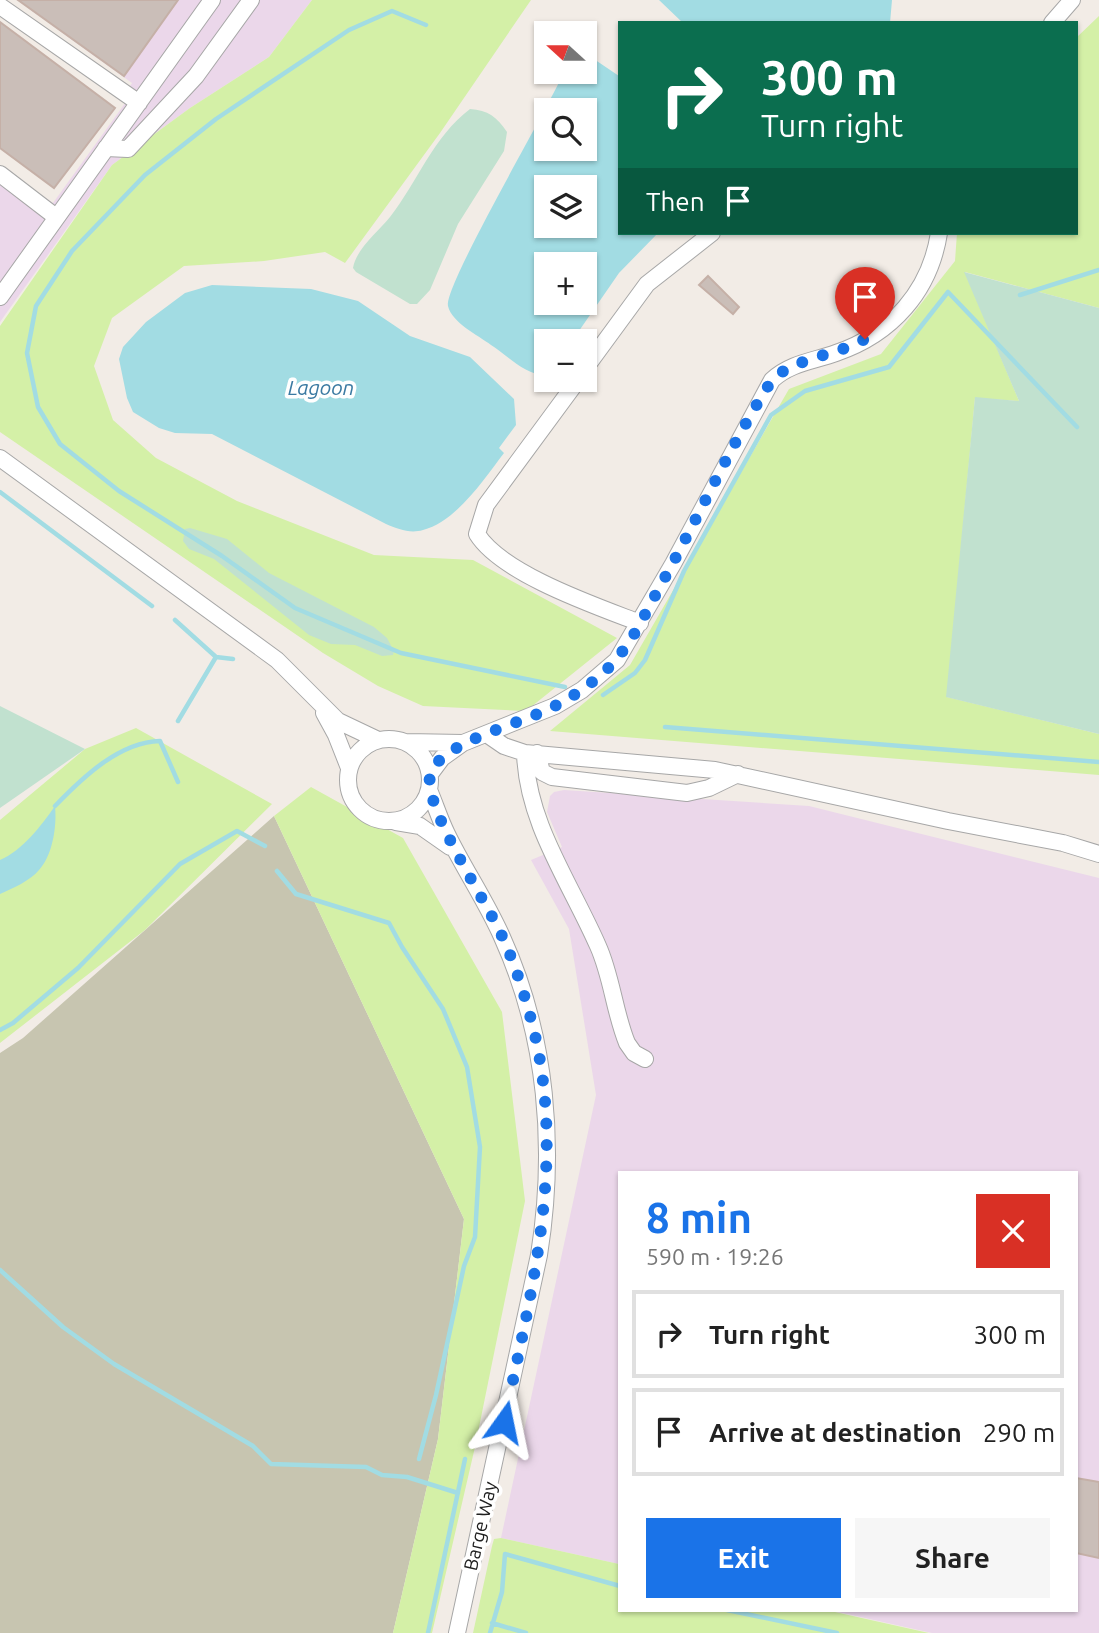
<!DOCTYPE html>
<meta charset="utf-8">
<style>
:root{--surface:#fff;--page:#f6f6f6;--text:#222;--muted:#767676;--line:#e0e0e0;--accent:#1a73e8}
body{margin:0;font-family:Ubuntu,sans-serif;background:var(--page);color:var(--text);height:100vh;display:flex;flex-direction:column;font-size:26px;white-space:nowrap}
*{box-sizing:border-box;margin:0}
p{font-size:23px;color:var(--muted)}
.icon{flex:none;width:38px;height:38px;fill:none;stroke:currentColor;stroke-width:2;stroke-linecap:round;stroke-linejoin:round}
.map{position:relative;flex:1;overflow:hidden}
.side{position:absolute;left:618px;top:1171px;width:460px;height:441px;display:flex;flex-direction:column;background:var(--surface);border-radius:0px;box-shadow:0 2px 5px #0004}
.side>*{flex:none}
.guide{position:absolute;left:618px;top:21px;width:460px;height:214px;border-radius:0px;box-shadow:0 2px 5px #0004;background:#0b6e4f;color:#fff;overflow:hidden}
.needle{width:46px;rotate:291deg}
.buttons{position:absolute;left:534px;top:21px;display:grid;gap:14px}
.buttons a{display:grid;place-items:center;width:63px;height:63px;border-radius:0px;background:var(--surface);box-shadow:0 2px 5px #0004;font-size:35px}
.pin{position:absolute;display:grid;place-items:center;width:60px;height:60px;color:#fff;margin:-72px -30px;border-radius:50% 50% 50% 0;rotate:-45deg;box-shadow:0 0 7px #0007}
.pin .icon{rotate:45deg}
.me{position:absolute;width:77px;margin:-38px;rotate:12deg;stroke-linejoin:round;filter:drop-shadow(0 0 5px #0008)}
.turn{display:flex;align-items:center;gap:24px;height:147px;padding:0 28px;font-size:32px}
.turn .icon{width:91px;height:91px;stroke-width:2.5}
.turn b{display:block;font-size:49px;line-height:60px}
.then{display:flex;align-items:center;height:66px;padding:0 28px;background:#0003;gap:14px;font-size:26px}
.round{display:grid;place-items:center;flex:none;width:74px;height:74px;border-radius:0px;background:var(--page)}
.overview{display:flex;align-items:center;justify-content:space-between;height:119px;padding:0 28px}
h1{font-size:42px;font-weight:700;line-height:52px;color:var(--accent)}
.cta{display:flex;gap:14px;margin-top:auto;padding:14px 28px}
.cta a{flex:1;height:80px;border-radius:0px;background:var(--accent);color:#fff;font-size:28px;font-weight:700;line-height:80px;text-align:center}
.cta a+a{background:var(--page);color:var(--text)}
ul{padding:0;list-style:none}
li{display:flex;align-items:center;gap:21px;height:88px;margin:0 14px 10px;padding:0 14px;border:4px solid var(--line);border-radius:0px}
li div{flex:1}
li b{display:block;font-size:26px}
li em{font-style:normal}
.map>svg:first-child{display:block}
.industrial{fill:#ebd7ea}
.construction{fill:#c7c5b0}
.grass{fill:#d4f0a7}
.wetland{fill:#c1e1cf}
.water{fill:#a2dce3;fill-rule:evenodd}
.lines{fill:none;stroke-linecap:round;stroke-linejoin:round}
.stream{stroke:#a2dce3;stroke-width:4.5}
.building{fill:#cabeb8;stroke:#c5b0a7;stroke-width:2}
.minor-casing{stroke:#a7a7a7;stroke-width:18}
.minor{stroke:#fff;stroke-width:16}
.route{stroke:#1a73e8;stroke-width:12;stroke-dasharray:0 21.6}
.labels{text-anchor:middle;dominant-baseline:central;stroke-width:7;stroke-linejoin:round;paint-order:stroke}
.street-label{font-size:19px;fill:#202020;stroke:#fff}
.water-label{font-size:21px;font-style:italic;fill:#3b7aa2;stroke:#fff}
</style>
<div class="map">
<svg width="1099" height="1633" viewBox="0 0 1099 1633">
<rect width="100%" height="100%" fill="#f2ece6"/>
<!-- industrial -->
<path class="industrial" d="M17,0h295l-43,57 -79,51 -78,57 -112,157v-154l53,35 78,-108 -4,-4 5,-8z
M564,790l245,16 290,72v755h-167l-103,-23h247v-438h-456l-1,392 -118,-26 95,-443 -27,-166 -38,-69 31,-13 -15,-35 3,-16 4,-4z"/>
<!-- construction -->
<path class="construction" d="M274,816l190,403 -26,220 -45,194h-393v-580l23,-15z"/>
<!-- grass -->
<path class="grass" d="M312,0h219l-91,133 -95,130 -20,-11 -61,9 -80,5 -72,52 -18,48 19,54 43,38 81,43 137,54 99,5 144,78 -91,73 -103,-5 -45,-20 -55,-33 -323,-221v-106l112,-161 78,-57 79,-51z
M1099,16v292l-134,-36 54,129 -44,-3 -28,299 152,37v41l-549,-44 80,-66 159,-276 92,-35 74,-93 2,-28h119v-195z
M136,728l136,76 -127,126 -145,113v-223l85,-71z
M311,787l92,51 99,174 23,189 -50,246 -43,186h-39l45,-194 26,-220 -190,-403z
M501,1538l118,26 1,46h206l103,23h-456l19,-87 2,-7z"/>
<!-- wetland -->
<path class="wetland" d="M470,109c18,1 27,8 37,23l-3,19 -46,73 -28,66 -13,14h-7l-54,-32 -3,-4c3,-19 25,-36 37,-51 28,-36 43,-80 80,-108z
M964,272l135,36v426l-153,-37 29,-300 44,4z
M190,528l37,11 42,34 105,54 13,11 7,13 -1,4 -11,1 -27,-11 -24,-1 -22,-9 -95,-76 -25,-10 -6,-8 2,-12z
M0,706l85,43 -85,59z"/>
<!-- water -->
<path class="water" d="M659,0h233l-2,23h-207z
M585,53l34,23 1,157h38l-39,40 -47,68h-26v34c-20,1 -39,-20 -55,-30 -13,-10 -39,-22 -43,-39 -4,-21 101,-199 116,-234h20zM546,110h38v39h-38zM546,187h38v39h-38zM546,264h38v39h-38z
M212,285l99,4 47,12 52,35 60,21 44,42 2,26 -17,23 5,5c-19,25 -48,69 -81,77 -13,4 -25,-1 -37,-6l-174,-90 -37,-1 -16,-5 -26,-16 -6,-14 -8,-39 4,-12 23,-25 39,-29z
M55,806c2,19 -2,49 -16,64 -9,11 -26,18 -39,24v-34c23,-10 41,-34 55,-54z"/>
<g class="lines">
<!-- stream -->
<path class="stream" d="M426,25l-34,-14 -43,19 -133,89 -71,56 -73,76 -36,55 -9,47 11,54 22,37 59,47 103,65 73,52 106,45 164,34
M1020,295l79,-25
M0,492l152,114
M175,620l41,37 -38,64
M216,657l17,2
M603,695l32,-22 10,-13 39,-89 87,-156 34,-24 84,-24 59,-75 129,135
M665,727l434,35
M55,806c27,-28 64,-64 105,-65l18,41
M277,871l19,23 93,29 13,24 41,62 24,58 13,80 -5,90 -11,29 -28,129 -17,64
M0,1030l13,-7 65,-55 102,-104 57,-33 28,15
M0,1270l63,57 51,37 139,82 18,18 95,3 16,8 25,2 51,16
M727,1610l110,23
M492,1623l34,10
M428,1633l37,-174
M490,1633l12,-41 3,-38 115,32"/>
</g>
<!-- building -->
<path class="building" d="M18,0h160l-54,76z
M0,22l115,86 -61,80 -54,-40z
M708,276l31,31 -6,7 -34,-29z
M1076,1478l23,4v76l-23,-5z"/>
<g class="lines">
<defs>
<path id="minor" d="M0,6l139,97
M1052,23l20,-23
M106,148l22,1 68,-73 55,-76
M0,174l56,43
M0,297l212,-297
M584,370l63,-86 65,-51
M578,380l-92,125 -9,29c25,40 119,72 163,89
M0,458l277,202 61,61 40,19
M324,713l12,22 13,33
M488,735l16,11 21,7 190,17 233,51 115,22 36,11
M348 780a41 41 0 1 1 82 0a41 41 0 1 1-82 0Z
M406,742l57,1
M525,753c2,70 45,129 73,193 14,31 16,65 29,97l7,10 11,6
M537,753l5,19 10,5 135,16 22,-5 29,-14
M430,774l12,-16 21,-15 92,-37 27,-16 35,-30 56,-96 99,-184c18,-17 42,-19 64,-27 56,-19 94,-62 103,-120
M429,790c6,14 11,30 18,44 17,35 39,67 55,103 45,99 54,211 37,318l-82,378
M396,822l24,4 30,21"/>
</defs>
<!-- minor casing -->
<use href="#minor" class="minor-casing"/>
<!-- minor -->
<use href="#minor" class="minor"/>
</g>
<g class="lines">
<!-- route -->
<path class="route" d="M504,1422c28,-133 63,-263 28,-399 -8,-30 -17,-59 -30,-87 -16,-35 -78,-128 -72,-160 6,-33 97,-54 125,-70 17,-9 35,-21 50,-35 24,-22 38,-53 53,-81 39,-69 71,-143 114,-210 24,-23 64,-24 93,-41"/>
</g>
<g class="labels">
<!-- street labels -->
<g class="street-label">
<text transform="translate(480 1526) rotate(-77)">Barge Way</text>
</g>
<!-- water labels -->
<g class="water-label">
<text x="321" y="387">Lagoon</text>
</g>
</g>
</svg>
<div class="buttons">
<a><svg class="needle" viewBox="-14 -14 28 28"><path d="M0-13l5 13h-10z" fill="#e53935"/><path d="M0 13l5-13h-10z" fill="#767676"/></svg></a>
<a><svg class="icon" aria-label="search" viewBox="0 0 24 24"><circle cx="10" cy="10" r="6"/><path d="M15 15l6 6"/></svg></a>
<a><svg class="icon" aria-label="layers" viewBox="0 0 24 24"><path d="M12 4l9 5-9 5-9-5zM3 14l9 5 9-5"/></svg></a>
<a>+</a>
<a>−</a>
</div>
<div class="pin" style="left:865px;top:339px;background:#d93025"><svg class="icon" aria-label="arrive" viewBox="0 0 24 24"><path d="M6 21V4h12l-3 4 3 4H6"/></svg></div>
<svg class="me" style="left:504px;top:1422px" viewBox="-20 -20 40 40"><path d="M0-17L14 15 0 8-14 15z" fill="#1a73e8" stroke="#fff" stroke-width="4"/></svg>
<div class="guide">
<div class="turn"><svg class="icon" aria-label="right" viewBox="0 0 24 24"><path d="M7 20v-9h11M14 6l5 5-5 5"/></svg><div><b>300 m</b>Turn right</div></div>
<div class="then">Then<svg class="icon" aria-label="arrive" viewBox="0 0 24 24"><path d="M6 21V4h12l-3 4 3 4H6"/></svg></div>
</div>
<section class="side">
<div class="overview"><div><h1>8 min</h1><p>590 m · 19:26</p></div><a class="round" style="background:#d93025;color:#fff"><svg class="icon" aria-label="close" viewBox="0 0 24 24"><path d="M6 6l12 12M18 6L6 18"/></svg></a></div>
<ul>
<li><svg class="icon" aria-label="right" viewBox="0 0 24 24"><path d="M7 20v-9h11M14 6l5 5-5 5"/></svg><div><b>Turn right</b></div><em>300 m</em></li>
<li><svg class="icon" aria-label="arrive" viewBox="0 0 24 24"><path d="M6 21V4h12l-3 4 3 4H6"/></svg><div><b>Arrive at destination</b></div><em>290 m</em></li>
</ul>
<div class="cta"><a>Exit</a><a>Share</a></div>
</section>
</div>
